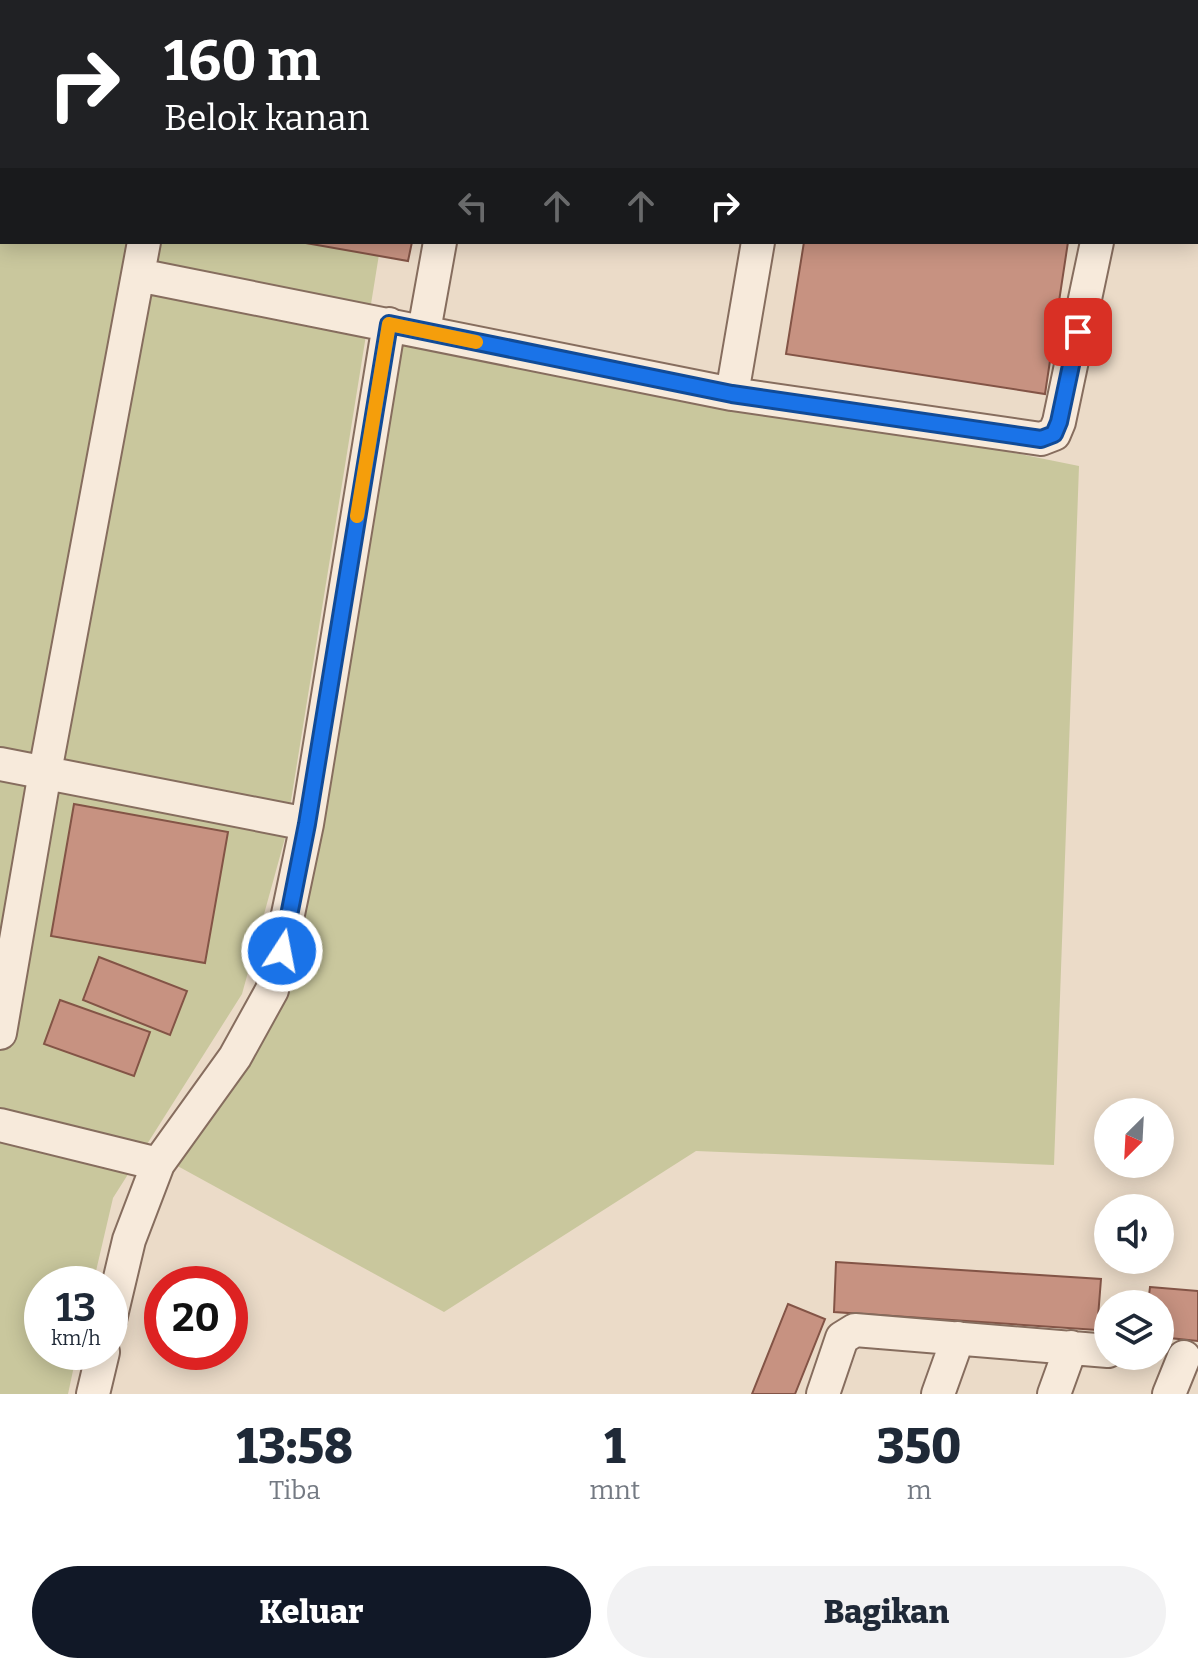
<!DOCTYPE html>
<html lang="id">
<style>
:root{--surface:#fff;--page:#f2f2f3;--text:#1f2937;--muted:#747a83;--accent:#111827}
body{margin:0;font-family:Bitter,serif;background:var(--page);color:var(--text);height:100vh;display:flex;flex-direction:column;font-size:30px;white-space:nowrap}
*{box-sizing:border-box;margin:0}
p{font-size:26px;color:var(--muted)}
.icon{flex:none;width:44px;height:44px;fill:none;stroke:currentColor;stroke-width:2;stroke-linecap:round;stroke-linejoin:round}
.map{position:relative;height:1394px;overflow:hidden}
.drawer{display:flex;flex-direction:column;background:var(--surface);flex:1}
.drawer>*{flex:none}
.guide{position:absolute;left:0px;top:0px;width:1198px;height:244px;box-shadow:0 4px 20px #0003;background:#202124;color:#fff;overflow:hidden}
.needle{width:52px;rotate:204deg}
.buttons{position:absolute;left:1094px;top:1098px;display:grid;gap:16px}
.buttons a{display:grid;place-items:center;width:80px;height:80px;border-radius:50%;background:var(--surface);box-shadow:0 4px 20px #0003;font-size:40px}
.speed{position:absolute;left:24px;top:1266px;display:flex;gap:16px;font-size:40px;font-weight:700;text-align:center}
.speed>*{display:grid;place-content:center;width:104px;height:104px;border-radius:50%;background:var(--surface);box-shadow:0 4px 20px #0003;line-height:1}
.speed small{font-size:20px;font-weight:400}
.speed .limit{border:12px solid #d22;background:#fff;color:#111}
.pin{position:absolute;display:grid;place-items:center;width:68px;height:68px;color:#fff;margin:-34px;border-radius:16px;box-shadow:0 4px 12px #0006}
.me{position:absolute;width:88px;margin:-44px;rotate:11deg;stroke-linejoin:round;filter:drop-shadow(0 0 6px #0008)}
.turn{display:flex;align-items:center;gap:28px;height:168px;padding:0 32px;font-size:36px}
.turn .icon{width:104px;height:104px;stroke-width:2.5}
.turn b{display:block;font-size:56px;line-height:68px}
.lanes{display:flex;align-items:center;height:76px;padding:0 32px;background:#0003;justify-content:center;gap:40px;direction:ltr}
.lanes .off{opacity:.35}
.eta{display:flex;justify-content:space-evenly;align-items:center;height:136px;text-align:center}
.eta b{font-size:48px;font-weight:800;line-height:56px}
.button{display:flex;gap:16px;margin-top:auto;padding:16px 32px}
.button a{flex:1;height:92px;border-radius:48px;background:var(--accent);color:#fff;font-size:32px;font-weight:800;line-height:92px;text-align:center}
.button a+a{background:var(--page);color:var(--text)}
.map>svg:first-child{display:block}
.green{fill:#c9c79d}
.building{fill:#c79281;stroke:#835446;stroke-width:2}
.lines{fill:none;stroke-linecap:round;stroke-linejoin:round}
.minor-casing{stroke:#866d5e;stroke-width:36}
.minor{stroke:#f7eadb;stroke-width:32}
.route-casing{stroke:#114b97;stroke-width:20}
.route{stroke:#1a73e8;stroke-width:14}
.slow{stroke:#f59e0b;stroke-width:14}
</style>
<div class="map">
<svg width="1198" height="1394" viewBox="0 0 1198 1394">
<rect width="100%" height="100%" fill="#ebdbc8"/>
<!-- green -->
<path class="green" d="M0,0h420l-418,2v240h379l-96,596 -43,156 -129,204 -20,86h-51v68h35l-9,42h-68z
M388,326l691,140 -25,699 -358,-14 -252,161 -292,-160 114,-166z"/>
<!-- building -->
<path class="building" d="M271,0h182l-183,2z
M840,0h265l-265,2z
M300,242h112l-4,19z
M804,242h264l-23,152 -259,-40z
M74,804l154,28 -23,131 -154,-27z
M99,957l88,34 -17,44 -87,-35z
M60,1000l90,32 -16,44 -90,-32z
M836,1262l265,17 -4,51 -263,-18z
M1150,1287l48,4v50l-38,-4v-33h-12z
M788,1304l37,15 -30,75h-43z"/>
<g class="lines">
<defs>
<path id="minor" d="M189,2v-2
M481,2v-2
M800,2v-2
M1148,2v-2
M138,275l594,119 309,45 13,-5 5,-12 38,-180
M424,331l16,-89
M732,394l26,-152
M0,764l307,60
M0,1033l45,-261 99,-530
M0,1125l158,39
M110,1320l19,-80 29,-76 77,-107 37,-67 35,-166 82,-500
M93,1394l10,-42
M823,1394l19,-56 13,-8 253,21
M938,1394l20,-56
M1054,1394l17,-47
M1169,1394l15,-37"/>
</defs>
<!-- minor casing -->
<use href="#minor" class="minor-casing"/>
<!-- minor -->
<use href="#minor" class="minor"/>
</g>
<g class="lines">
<defs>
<path id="route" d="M282,951l25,-127 82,-500 343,70 309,45 13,-5 5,-12 19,-90"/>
</defs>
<!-- route casing -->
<use href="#route" class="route-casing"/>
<!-- route -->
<use href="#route" class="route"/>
<!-- slow -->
<path class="slow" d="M357,516l32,-192 87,18"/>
</g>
</svg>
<div class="buttons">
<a><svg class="needle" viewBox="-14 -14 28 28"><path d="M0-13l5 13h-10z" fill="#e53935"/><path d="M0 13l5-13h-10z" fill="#747a83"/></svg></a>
<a><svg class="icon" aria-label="sound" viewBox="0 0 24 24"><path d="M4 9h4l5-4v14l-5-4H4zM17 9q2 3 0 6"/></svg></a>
<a><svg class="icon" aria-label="layers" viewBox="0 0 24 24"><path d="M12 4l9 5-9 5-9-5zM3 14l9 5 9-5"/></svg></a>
</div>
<div class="speed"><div>13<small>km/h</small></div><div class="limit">20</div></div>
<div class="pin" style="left:1078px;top:332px;background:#d93025"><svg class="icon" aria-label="arrive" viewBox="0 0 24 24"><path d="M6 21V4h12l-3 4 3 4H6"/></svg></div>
<svg class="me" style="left:282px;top:951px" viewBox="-20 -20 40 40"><circle r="17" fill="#1a73e8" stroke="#fff" stroke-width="3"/><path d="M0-11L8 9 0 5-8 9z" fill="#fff"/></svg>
<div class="guide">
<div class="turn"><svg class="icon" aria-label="right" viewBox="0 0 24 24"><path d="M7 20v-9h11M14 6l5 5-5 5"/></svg><div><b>160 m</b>Belok kanan</div></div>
<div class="lanes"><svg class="icon off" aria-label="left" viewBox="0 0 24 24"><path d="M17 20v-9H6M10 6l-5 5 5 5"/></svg><svg class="icon off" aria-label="ahead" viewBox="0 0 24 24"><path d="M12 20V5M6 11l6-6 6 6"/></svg><svg class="icon off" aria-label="ahead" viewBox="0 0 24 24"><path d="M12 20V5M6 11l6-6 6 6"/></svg><svg class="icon" aria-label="right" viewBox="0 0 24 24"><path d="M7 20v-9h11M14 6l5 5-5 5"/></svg></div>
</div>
</div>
<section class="drawer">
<div class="eta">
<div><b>13:58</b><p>Tiba</p></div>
<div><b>1</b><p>mnt</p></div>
<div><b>350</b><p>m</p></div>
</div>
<div class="button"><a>Keluar</a><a>Bagikan</a></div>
</section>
